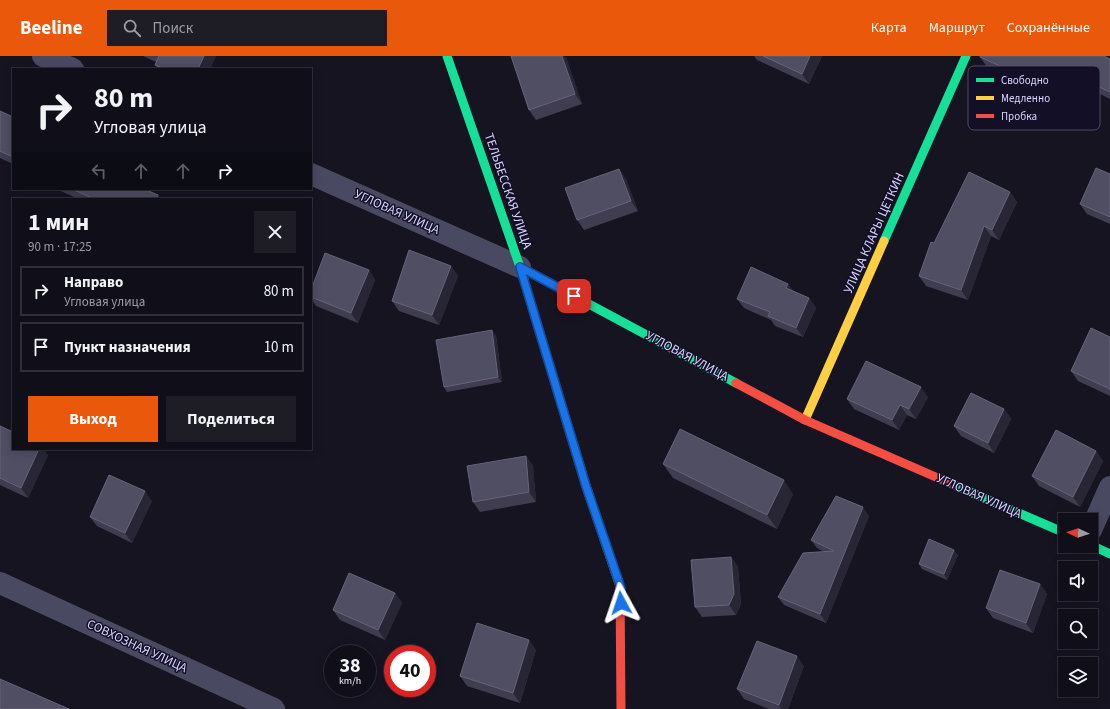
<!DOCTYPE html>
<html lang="ru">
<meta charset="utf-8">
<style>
:root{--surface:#100f19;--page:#1e1d26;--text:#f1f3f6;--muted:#9c9ca2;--line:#302f38;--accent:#ea580c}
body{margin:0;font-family:"Source Sans 3",sans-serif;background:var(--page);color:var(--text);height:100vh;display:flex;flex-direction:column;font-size:15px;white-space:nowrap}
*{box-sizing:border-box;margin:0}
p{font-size:13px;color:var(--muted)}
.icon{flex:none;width:22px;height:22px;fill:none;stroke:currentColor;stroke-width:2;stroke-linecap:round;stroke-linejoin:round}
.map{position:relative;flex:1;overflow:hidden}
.panel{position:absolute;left:12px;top:142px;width:300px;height:252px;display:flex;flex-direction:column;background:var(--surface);border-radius:0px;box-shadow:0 2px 10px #0003,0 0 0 1px var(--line)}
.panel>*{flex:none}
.guide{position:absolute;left:12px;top:12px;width:300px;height:122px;border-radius:0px;box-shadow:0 2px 10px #0003,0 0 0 1px var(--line);background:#100f19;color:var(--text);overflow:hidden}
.needle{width:26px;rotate:273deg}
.tools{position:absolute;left:1058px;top:457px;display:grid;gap:8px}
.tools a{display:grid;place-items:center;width:40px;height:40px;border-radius:0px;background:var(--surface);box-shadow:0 2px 10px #0003,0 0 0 1px var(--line);font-size:20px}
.speed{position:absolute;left:324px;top:589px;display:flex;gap:8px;font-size:20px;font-weight:700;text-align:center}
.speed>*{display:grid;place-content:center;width:52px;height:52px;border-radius:50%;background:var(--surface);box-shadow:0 2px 10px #0003,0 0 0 1px var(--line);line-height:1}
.speed small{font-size:10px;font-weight:400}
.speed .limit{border:6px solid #d22;background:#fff;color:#111}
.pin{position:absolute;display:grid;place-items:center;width:34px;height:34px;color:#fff;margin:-17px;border-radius:8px;box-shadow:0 2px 6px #0006}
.me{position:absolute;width:44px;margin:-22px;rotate:355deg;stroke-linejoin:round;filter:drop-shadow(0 0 3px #0008)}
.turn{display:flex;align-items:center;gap:14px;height:84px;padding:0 16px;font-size:18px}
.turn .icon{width:52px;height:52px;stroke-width:2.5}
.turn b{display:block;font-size:28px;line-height:34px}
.lanes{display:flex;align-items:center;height:38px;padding:0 16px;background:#0003;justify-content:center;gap:20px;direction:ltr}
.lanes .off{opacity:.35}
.round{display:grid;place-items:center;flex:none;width:42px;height:42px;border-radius:0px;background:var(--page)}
.head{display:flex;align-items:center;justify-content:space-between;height:68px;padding:0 16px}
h1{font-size:24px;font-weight:700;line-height:30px}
.action{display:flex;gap:8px;margin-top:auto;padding:8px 16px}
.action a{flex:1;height:46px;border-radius:0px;background:var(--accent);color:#fff;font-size:16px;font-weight:700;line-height:46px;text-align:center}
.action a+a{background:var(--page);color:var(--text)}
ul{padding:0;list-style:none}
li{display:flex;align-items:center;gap:12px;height:50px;margin:0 8px 6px;padding:0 8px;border:2px solid var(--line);border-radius:0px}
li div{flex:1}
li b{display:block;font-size:15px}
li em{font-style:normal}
header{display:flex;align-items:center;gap:24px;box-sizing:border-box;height:56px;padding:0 20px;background:var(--accent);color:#fff}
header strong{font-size:19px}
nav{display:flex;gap:22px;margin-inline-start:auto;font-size:14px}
.search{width:280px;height:36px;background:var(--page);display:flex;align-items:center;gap:10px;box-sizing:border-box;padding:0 14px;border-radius:0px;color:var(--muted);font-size:15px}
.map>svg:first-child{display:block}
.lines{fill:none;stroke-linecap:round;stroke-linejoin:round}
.street{stroke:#4a4962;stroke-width:22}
.fast{stroke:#16e098;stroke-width:9}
.slow{stroke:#ffcf43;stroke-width:9}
.jam{stroke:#f24e42;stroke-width:9}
.wall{fill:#403d50}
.shaded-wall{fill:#282635}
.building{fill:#504e63;stroke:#66637b}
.route-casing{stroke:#114b97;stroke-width:10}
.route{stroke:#1a73e8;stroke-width:7}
.labels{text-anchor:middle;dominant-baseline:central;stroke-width:3;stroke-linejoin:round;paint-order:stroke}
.street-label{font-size:13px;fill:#d9d4ff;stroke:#130f26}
.key{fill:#130f26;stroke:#4e4a67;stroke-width:1}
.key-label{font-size:11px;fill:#d9d4ff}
</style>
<header>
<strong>Beeline</strong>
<div class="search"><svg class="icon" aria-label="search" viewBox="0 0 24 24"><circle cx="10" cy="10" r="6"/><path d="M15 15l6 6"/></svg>Поиск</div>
<nav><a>Карта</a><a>Маршрут</a><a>Сохранённые</a></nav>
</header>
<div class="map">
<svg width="1110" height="653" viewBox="0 0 1110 653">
<rect width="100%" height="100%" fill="#161421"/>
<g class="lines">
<!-- street -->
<path class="street" d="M43,0l30,13
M311,118l209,93
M1091,474l19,-43
M0,527l274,126"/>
<!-- fast -->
<path class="fast" d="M447,0l73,211 47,156
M884,185l82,-185
M520,211l216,116
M954,429l111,48
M1091,489l19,9"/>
<!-- slow -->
<path class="slow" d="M805,364l79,-179
M567,367l19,63 34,100"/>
<!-- jam -->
<path class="jam" d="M736,327l69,37 149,65
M620,530l1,123"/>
</g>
<!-- wall -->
<path class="wall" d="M143,0h73l-6,13h-52l-3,-4 1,-3z
M754,0h68l-13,28 -52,-24z
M566,1l16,47 -46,16 -7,-10z
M980,1l130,2v40l-10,-5 -6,14 -60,-27 -3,6 -44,-20z
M0,55l13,6v47l-13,-6z
M619,113l7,10 12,32 -54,19 -7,-10z
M1110,118v50l-23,-10 -7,-10z
M56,133h88l14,6 3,4h-82z
M1010,136l7,10 -18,38 -8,-4 -23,64 -42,-14 -7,-10 15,-33z
M451,210l7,10 -19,49 -40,-14 -7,-10z
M369,214l6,10 -17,43 -42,-17 -5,-7v-9z
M788,228l5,7 16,7 7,10 -13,29 -28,-11 -4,-6 -27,-12 -7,-9z
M496,279l6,47 -55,10 -3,-5z
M1110,281v59l-32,-15 -7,-10z
M928,341l-12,22 -9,-4 -8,15 -45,-21 -7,-10z
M1004,353l7,10 -17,34 -33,-17 -7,-10z
M0,370l48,29 -20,43 -28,-13z
M1096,395l7,10 -23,46 -41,-21 -7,-10z
M526,400l7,10 3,36 -56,10 -7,-10z
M663,408l130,30 -16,35 -104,-51z
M152,445l-20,42 -35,-17 -7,-9z
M869,460l-43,107 -42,-18 -6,-8 46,-45 -7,-4 -6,-8z
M958,499l-11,25 -25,-11 -3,-5z
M731,501l7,10 3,37 -5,11 -34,2 -7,-10z
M1040,528l7,10 -14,39 -40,-15 -7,-10z
M395,537l7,10 -17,37 -45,-20 -7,-10z
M536,594l-16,53 -53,-17 -7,-10z
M804,610l-16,43h-19l-25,-10 -7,-10z"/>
<!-- shaded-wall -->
<path class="shaded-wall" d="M204,0h12l-6,13h-12z
M562,0h3l1,1 16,47 -7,-10z
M810,0h12l-13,28 -7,-10z
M1027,15l7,10 -3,6 -7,-10z
M1093,28l7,10 -6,14 -7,-10z
M619,113l7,10 12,32 -7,-10z
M1010,136l7,10 -18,38 -7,-10z
M158,139l3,4h-5z
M984,170l7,10 -23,64 -7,-10z
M451,210l7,10 -19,49 -7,-10z
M369,214l6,10 -17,43 -7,-10z
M788,228l7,10 -9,-6z
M809,242l7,10 -13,29 -7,-9z
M492,274l4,5 6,47 -4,-5z
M921,331l7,10 -12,22 -7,-10z
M900,349l7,10 -8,15 -7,-10z
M1004,353l7,10 -17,34 -6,-10z
M39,393h5l4,6 -20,43 -7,-10z
M1096,395l7,10 -23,46 -7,-10z
M526,400l7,10 3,36 -7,-10z
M784,424l9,14 -16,35 -10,-14z
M145,435l7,10 -20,42 -7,-10z
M863,451l6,9 -43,107 -6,-9z
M954,494l4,5 -11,25 -3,-6z
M731,501l7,10 3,37 -5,11 -7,-10z
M1040,528l7,10 -14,39 -7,-10z
M395,537l7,10 -17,37 -7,-10z
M529,584l7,10 -16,53 -7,-10z
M797,600l7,10 -16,43h-7l-2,-4z"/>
<!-- building -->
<path class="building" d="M159,0h45l-6,13h-33l-10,-4z
M511,0h51l13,38 -46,16z
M763,0h47l-8,18z
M980,0h124l6,3v33l-17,-8 -6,14 -60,-27 -3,6 -44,-20z
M0,55l13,6v40l-13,-6z
M1096,112l14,6v43l-30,-13z
M619,113l12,32 -54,19 -12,-32z
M969,116l41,20 -18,38 -8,-4 -23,64 -42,-14 12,-34 3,1z
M72,133h72l14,6 -2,4h-62z
M409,194l42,16 -19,49 -40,-14z
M325,197l44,17 -18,43 -40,-16v-7z
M751,211l37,17 -2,4 23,10 -13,30 -28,-12 2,-4 -33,-13z
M1091,272l19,9v52l-39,-18z
M492,274l6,47 -54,10 -8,-47z
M866,305l55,26 -12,22 -9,-4 -8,15 -45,-21z
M971,337l33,16 -16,34 -34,-17z
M0,370l13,6v17h26l-18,39 -21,-10z
M680,373l104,51 -17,35 -104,-51z
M1056,374l40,21 -23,46 -41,-21z
M526,400l3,36 -56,10 -6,-36z
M109,419l36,16 -20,42 -35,-16z
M836,440l27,11 -43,107 -42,-17 25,-44 31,-2 -23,-11z
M929,483l25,11 -10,24 -25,-10z
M731,501l3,37 -5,11 -34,2 -4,-47z
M1000,514l40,14 -14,39 -40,-15z
M349,517l46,20 -17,37 -45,-20z
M477,567l52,17 -16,53 -53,-17z
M757,585l40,15 -18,49 -42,-16z
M0,623l69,30h-69z"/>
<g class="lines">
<defs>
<path id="route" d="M574,240l-54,-29 66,219 35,102v15"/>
</defs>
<!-- route casing -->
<use href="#route" class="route-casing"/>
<!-- route -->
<use href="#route" class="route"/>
</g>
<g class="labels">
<!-- street labels -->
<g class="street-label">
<text transform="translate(508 135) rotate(71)">ТЕЛЬБЕССКАЯ УЛИЦА</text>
<text transform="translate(397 156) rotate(24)">УГЛОВАЯ УЛИЦА</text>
<text transform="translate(874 177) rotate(-66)">УЛИЦА КЛАРЫ ЦЕТКИН</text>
<text transform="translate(687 300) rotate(28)">УГЛОВАЯ УЛИЦА</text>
<text transform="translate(979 440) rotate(24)">УГЛОВАЯ УЛИЦА</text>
<text transform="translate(137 590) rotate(25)">СОВХОЗНАЯ УЛИЦА</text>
</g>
</g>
<!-- legend -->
<rect x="968" y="10" width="132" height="64" rx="6" class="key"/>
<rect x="976" y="22" width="18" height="4" fill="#16e098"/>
<rect x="976" y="40" width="18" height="4" fill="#ffcf43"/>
<rect x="976" y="58" width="18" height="4" fill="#f24e42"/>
<g class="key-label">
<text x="1001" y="28">Свободно</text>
<text x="1001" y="46">Медленно</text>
<text x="1001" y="64">Пробка</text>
</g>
</svg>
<div class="tools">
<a><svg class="needle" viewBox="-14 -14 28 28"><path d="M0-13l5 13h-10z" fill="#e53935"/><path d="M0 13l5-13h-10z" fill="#9c9ca2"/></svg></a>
<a><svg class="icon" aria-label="sound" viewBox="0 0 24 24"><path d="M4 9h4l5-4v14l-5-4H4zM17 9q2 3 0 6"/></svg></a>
<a><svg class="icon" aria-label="search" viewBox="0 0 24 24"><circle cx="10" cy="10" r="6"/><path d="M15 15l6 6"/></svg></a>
<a><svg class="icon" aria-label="layers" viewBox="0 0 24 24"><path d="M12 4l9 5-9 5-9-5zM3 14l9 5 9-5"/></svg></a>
</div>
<div class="speed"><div>38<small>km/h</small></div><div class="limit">40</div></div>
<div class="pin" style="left:574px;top:240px;background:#d93025"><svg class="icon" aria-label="arrive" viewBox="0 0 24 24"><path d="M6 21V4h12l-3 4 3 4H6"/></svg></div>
<svg class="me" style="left:621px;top:547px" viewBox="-20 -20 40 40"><path d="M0-17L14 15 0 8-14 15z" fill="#1a73e8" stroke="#fff" stroke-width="4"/></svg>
<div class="guide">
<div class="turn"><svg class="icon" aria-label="right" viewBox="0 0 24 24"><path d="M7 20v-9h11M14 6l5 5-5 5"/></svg><div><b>80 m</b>Угловая улица</div></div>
<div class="lanes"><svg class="icon off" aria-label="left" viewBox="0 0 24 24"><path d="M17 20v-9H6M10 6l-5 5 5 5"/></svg><svg class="icon off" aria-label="ahead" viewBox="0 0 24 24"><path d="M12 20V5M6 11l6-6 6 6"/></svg><svg class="icon off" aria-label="ahead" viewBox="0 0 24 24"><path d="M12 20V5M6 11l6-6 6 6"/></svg><svg class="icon" aria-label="right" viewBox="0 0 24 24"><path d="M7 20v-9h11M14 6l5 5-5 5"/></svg></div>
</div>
<section class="panel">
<div class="head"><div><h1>1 мин</h1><p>90 m · 17:25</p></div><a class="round"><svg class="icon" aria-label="close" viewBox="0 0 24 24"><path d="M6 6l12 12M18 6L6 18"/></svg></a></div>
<ul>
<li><svg class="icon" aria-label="right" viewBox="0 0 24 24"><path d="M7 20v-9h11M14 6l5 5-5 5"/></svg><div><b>Направо</b><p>Угловая улица</p></div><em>80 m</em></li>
<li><svg class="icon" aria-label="arrive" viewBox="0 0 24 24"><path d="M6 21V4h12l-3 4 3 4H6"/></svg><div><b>Пункт назначения</b></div><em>10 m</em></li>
</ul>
<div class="action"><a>Выход</a><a>Поделиться</a></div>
</section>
</div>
